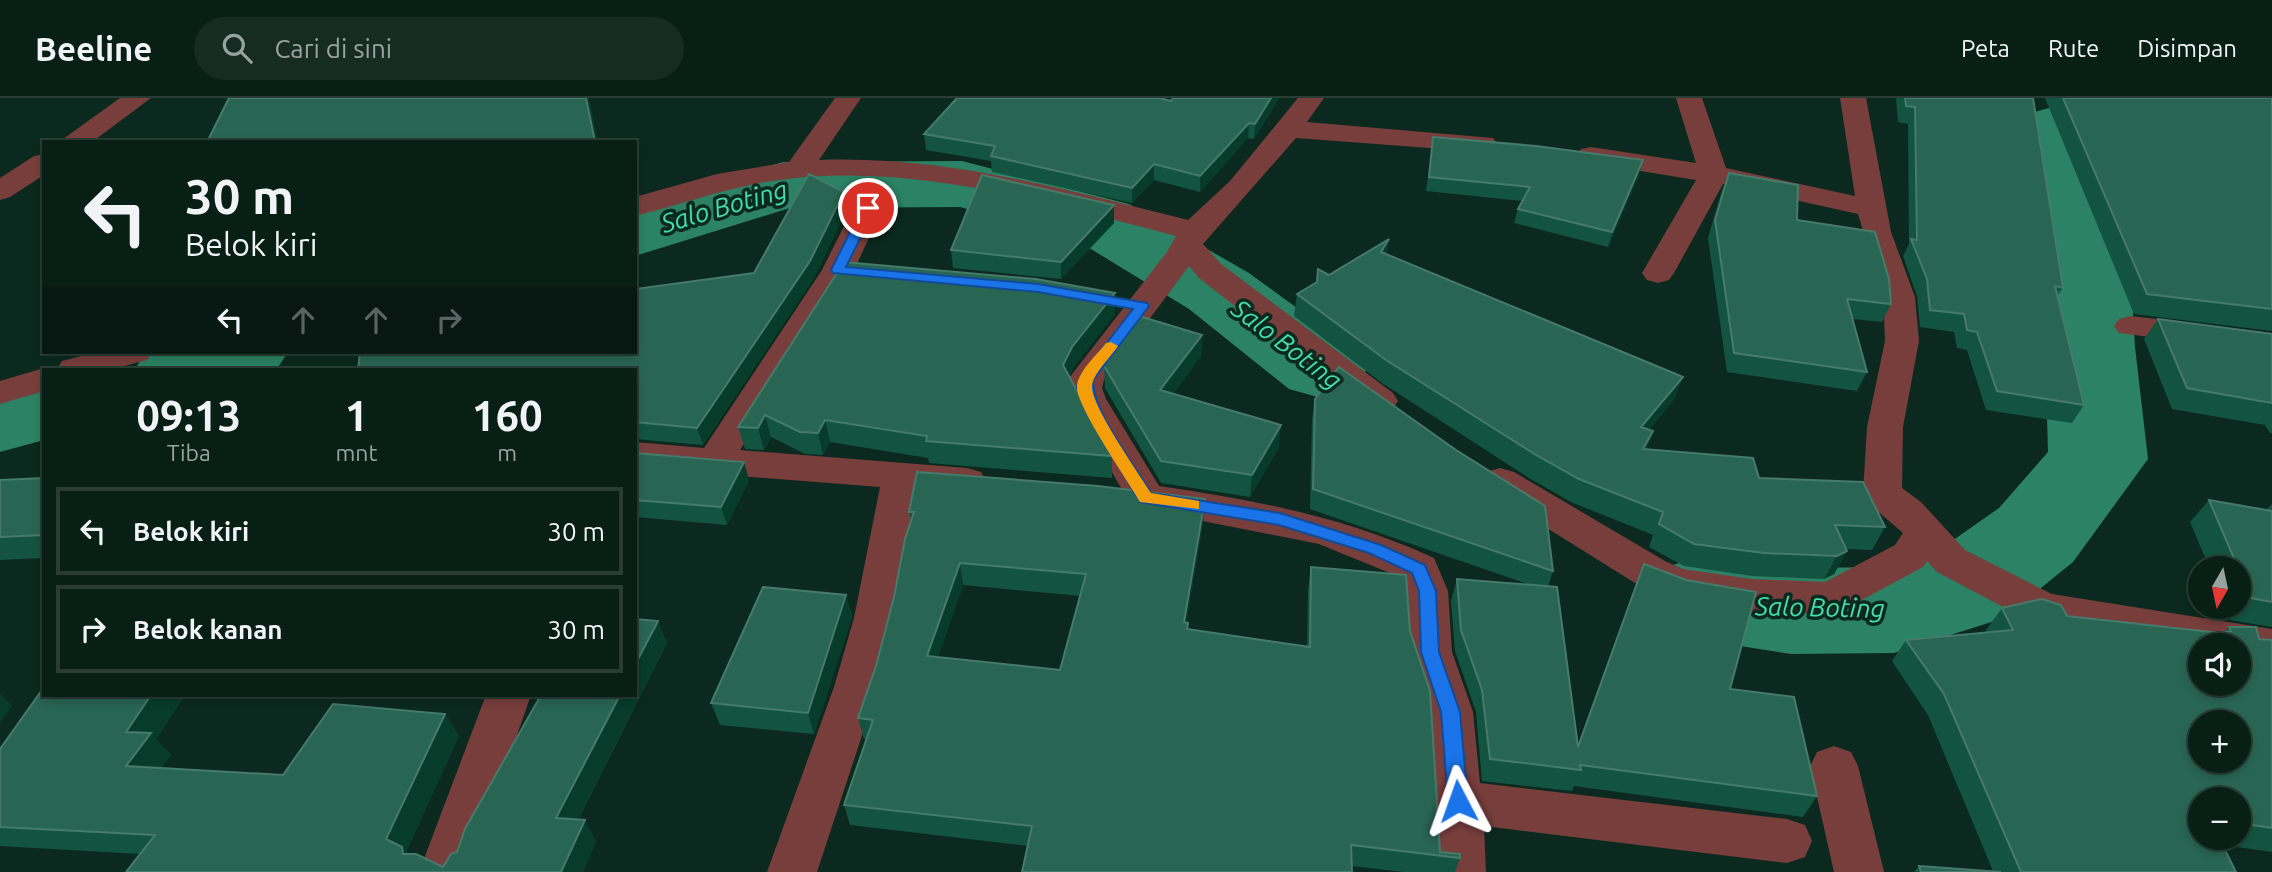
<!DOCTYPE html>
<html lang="id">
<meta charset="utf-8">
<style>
:root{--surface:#081f16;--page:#162c23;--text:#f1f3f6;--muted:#98a2a1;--line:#293d35}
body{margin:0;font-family:Ubuntu,sans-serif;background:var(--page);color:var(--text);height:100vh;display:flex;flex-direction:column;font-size:26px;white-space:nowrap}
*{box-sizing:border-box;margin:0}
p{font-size:23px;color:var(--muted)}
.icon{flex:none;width:38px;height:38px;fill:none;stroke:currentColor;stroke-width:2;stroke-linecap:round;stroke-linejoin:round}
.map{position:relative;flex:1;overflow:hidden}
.sheet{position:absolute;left:42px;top:270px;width:595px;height:329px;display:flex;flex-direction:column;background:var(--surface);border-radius:0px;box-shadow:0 4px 10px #0003,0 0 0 2px var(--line)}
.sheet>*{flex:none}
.banner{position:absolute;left:42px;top:42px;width:595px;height:214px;border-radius:0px;box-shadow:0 4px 10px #0003,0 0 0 2px var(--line);background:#081f16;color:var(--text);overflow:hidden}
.needle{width:46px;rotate:189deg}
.controls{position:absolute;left:2188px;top:458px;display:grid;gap:14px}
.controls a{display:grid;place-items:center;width:63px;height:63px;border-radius:50%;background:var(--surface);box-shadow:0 4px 10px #0003,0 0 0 2px var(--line);font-size:35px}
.pin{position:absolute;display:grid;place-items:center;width:60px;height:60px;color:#fff;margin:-30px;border:4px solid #fff;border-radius:50%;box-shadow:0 2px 7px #0007}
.me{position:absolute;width:77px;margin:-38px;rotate:356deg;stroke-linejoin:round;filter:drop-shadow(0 0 5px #0008)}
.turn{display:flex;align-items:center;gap:24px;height:147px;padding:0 28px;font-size:32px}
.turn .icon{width:91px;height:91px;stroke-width:2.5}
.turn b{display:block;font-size:49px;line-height:60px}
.lanes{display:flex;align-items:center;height:66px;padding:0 28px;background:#0003;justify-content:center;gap:35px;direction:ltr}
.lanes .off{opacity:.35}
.eta{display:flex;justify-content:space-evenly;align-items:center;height:119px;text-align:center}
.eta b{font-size:42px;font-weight:700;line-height:49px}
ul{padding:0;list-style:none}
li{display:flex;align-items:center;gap:21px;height:88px;margin:0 14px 10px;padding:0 14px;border:4px solid var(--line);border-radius:0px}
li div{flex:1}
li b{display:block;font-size:26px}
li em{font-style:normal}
header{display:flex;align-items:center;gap:42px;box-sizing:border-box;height:98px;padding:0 35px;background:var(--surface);border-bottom:2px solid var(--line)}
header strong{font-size:33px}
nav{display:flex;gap:38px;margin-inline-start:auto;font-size:24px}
.search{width:490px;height:63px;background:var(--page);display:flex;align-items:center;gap:18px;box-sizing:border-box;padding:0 24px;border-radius:38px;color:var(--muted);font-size:26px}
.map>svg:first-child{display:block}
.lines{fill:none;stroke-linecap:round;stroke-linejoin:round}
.river{fill:#2b8264;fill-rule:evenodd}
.minor{fill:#783e3c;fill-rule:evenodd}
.wall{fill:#135441;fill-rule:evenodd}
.shaded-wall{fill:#073c2b}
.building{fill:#296553;stroke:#467a6a;stroke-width:2;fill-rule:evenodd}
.route{fill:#1a73e8;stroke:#114b97;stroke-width:2}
.slow{fill:#f59e0b}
.labels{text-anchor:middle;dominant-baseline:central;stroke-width:7;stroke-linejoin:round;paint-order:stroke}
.water-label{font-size:26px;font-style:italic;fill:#43dfab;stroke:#0b291e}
</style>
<header>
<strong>Beeline</strong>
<div class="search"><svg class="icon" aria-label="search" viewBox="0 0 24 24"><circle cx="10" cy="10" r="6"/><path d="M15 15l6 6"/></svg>Cari di sini</div>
<nav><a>Peta</a><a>Rute</a><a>Disimpan</a></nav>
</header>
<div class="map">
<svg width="2272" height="774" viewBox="0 0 2272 774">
<rect width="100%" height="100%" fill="#0b291e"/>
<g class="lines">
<!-- river -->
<path class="river" d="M2084,0h116l72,9v44l-147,-21 -30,9 34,107 6,101 13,112 -75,103 -69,56 -110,35 -103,1 -89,-14 -39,-12 -16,-30 16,-30 39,-12 89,12 103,-1 35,-10 70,-49 49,-56 -3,-105 2,-101 -27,-118 11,-15z
M962,63l167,43 120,69 104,76 14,20 -14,20 -32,9 -32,-9 -100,-80 -116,-71 -113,-31 -170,1 -155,48v-50l148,-44z
M146,254h142l-11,17h-142z
M44,279v63l-44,12v-64z"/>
<!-- minor -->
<path class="minor" d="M120,0h31l-59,44h-33z
M835,0h26l-42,62c126,-5 247,30 369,60l42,-39 68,-83h26l-17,24 186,16 4,6 -4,6 -10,2 -187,-14 -93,106 18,20 172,129 5,8 -5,8 -13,4 -13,-4 -168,-131 -10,-12 -85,114 -2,8 4,11 53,87c95,14 187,31 275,72l14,33 4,61 21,60 7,71 307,36 18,6 7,16 -7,16 -18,6 -303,-37 2,46h-50l-9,-160 -19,-60 -2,-61 -4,-13 -83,-34 -187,-37 -62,-108 -4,-11 3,-10 98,-126 9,-16c-129,-33 -262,-74 -397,-56 -49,6 -95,24 -144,36v-19l82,-23 72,-12z
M1676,0h26l24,70 129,28 -15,-98h26l25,134 24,65 4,44 -16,86 -1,61 19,14 44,48 87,44 220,35v34l-34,-5v-12h-38v6l-161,-29 -15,-5 -87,-46 -10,-11 -4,6 -78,42 -15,5 -78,-3 -75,-11 -42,-17 -149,-93 -5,-9 5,-9 14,-4 14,4 151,89 18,8 69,10 73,3 70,-37 8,-12 -35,-30 -5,-10 4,-66 18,-86 -2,-44 -25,-83 -135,-30 -49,89 -5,7 -11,3 -11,-3 -5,-7 54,-93 -105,-17 -10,-2 -4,-6 4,-6 10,-2 105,16z
M44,56v21l-34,22 -10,3v-22l34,-22z
M868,101l11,3 4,6 -29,62 -114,180 227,18 14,4 5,9 -5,9 -14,4 -49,-4 -22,128 -18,69 -61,185h-50l67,-185 20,-69 26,-131 -245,-19v-26l69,6 118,-178 31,-62 4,-6z
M2131,218l141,17v20l-153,-20 -5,-7 5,-7z
M96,254h56l-5,8 -34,9h-56l5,-8z
M576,254h34v17h-34z
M44,270l5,1h-5v22l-44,13v-23z
M486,597h45l-62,177h-50z
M1834,648l17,6 7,14 26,106h-50l-24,-106 7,-14z"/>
</g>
<!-- wall -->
<path class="wall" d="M1173,0h106l-25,41 -6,-1 -48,54 -46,-12 -22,23 -140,-31 -1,-11 -65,-11 -2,-16 247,-33z
M1896,0h137l30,190 -6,8 27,109 -12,18 -86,-13 -19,-60 -10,-2 -3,-16 -34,-5 -3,-31 -14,-40 6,-12 -1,-120 -10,-2z
M2045,0h227v233l-138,-17z
M1433,39l206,38 -31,72 -94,-24 4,-14 4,-8 -96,-10z
M1729,75l68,47 94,84 -9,18 -29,-3 14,53 -10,19 -130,-19 -19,-134 14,-48z
M844,94l3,17 -33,69 -111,167 -68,-6v-70h-277l216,-17v1h31l149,-80z
M1114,125l-53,56 -108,-11 -2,-18z
M1387,157l296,122 -9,22 -25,31 4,1 -7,18 113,29 126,49 -13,23 -26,-1 1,2 -13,23 -10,5 -72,-3 -68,-10 -35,-19 4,-12 -82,-33 -42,-24 -147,-95 -88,-67 3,-22 19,-12 2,-13 11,6z
M844,164l271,31v21l-42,54 -4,9 43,79v22l-183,-15 -1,-5 -98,-16 -7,13 -18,-1 -34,-17 -7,13 -19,-1 -7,-22z
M2158,221l114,15v99h-2l-5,-8 -93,-16 -28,-70z
M1202,237l-1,21 -28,38 106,53 -29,50 -89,-14 -56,-95 -1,-22z
M1315,301l238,172 -5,16 30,157 57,-158 9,-22 86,125 87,107 -14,21 -229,-31 -2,5 -90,-10 -6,-69 -21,-61 -4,-50 6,-22 73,6 -220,-76 2,-90z
M635,355l114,27 -22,45 -92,-8z
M44,380v80l-44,2v-80z
M1205,401l-2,22 -17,102h2v6l119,17 1,-57 3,-22 99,64 30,221 20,6 -5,14h-52l-51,-6 -324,-20 -178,-21 -6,-20 22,-65 -2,-1 -6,-21 18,-52 18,-69 17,-76 -2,-9zM963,487l118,11 -21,74 -122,-13z
M2209,402l57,10 6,-6v123l-42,-7 -5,-13h13v-38h-28l-20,-47z
M846,497l6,22 -38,117 -94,-9 -9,-22z
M2002,510l65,8 153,17 4,-1 5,-5 30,12 13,1v212l-49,-7 13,27h-322l5,-6 74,5 -65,-156 -36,-54 14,-21 81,-7 -1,-3zM2238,702v38h-38z
M667,545l-89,177 18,21 -13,31h-457l14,-18 -140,-8v-97l44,-54h141l-29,44 15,16 -10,13 122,7 162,-61 14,22 -53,116 1,2 36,13 14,-15z"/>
<!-- shaded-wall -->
<path class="shaded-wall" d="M586,0h3l9,44h-3z
M1271,0h8l-25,41 1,-15z
M1249,25l-1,15 -48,54v-16z
M1643,62l-4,15 -31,72 4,-15z
M1154,66v16l-22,23v-15z
M844,94l3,17 -33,69 -111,167 -6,-17z
M1114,107v18l-53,56v-17z
M1389,141l-3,22 -5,-9z
M1115,195v21l-42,54 -9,19 -1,-22 9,-18z
M1202,237l-1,21 -41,56v-22z
M1683,279l-9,22 -41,51 8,-23z
M765,317l6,22 -7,13 -6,-22z
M825,322l5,22 -7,13 -5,-22z
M1281,327l-2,22 -29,50 2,-22z
M1653,333l-9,23 -1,-5z
M744,364l5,18 -22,45 -6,-18z
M1205,401l-2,22 -20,123 1,-22z
M1847,453l-13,23 -10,5 13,-23z
M960,465l3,22 -32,93 -4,-22z
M846,497l6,22 -38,117 -6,-21z
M658,523l9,22 -99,196 -12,-21 64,-123h15v-30z
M0,596l12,12 -12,16z
M151,597h34l-29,44 15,16 -24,33 -21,-22v-34z
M445,616l14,22 -53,116 12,16 -32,-29z
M585,722l11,21 -13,31h-22z"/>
<!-- building -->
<path class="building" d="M229,0h357l9,44h-388z
M957,0h203l11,3 2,-3h98l-16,26 -6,-1 -49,53 -46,-12 -22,24 -141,-32 4,-10 -71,-12z
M1905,0h128l30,190 -8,-2 29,119 -87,-14 -20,-59 -10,-2 -3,-16 -34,-4 -3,-31 -16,-40 6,1 -2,-133 -9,-1z
M2063,0h209v211l-125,-15z
M1433,39l103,9 107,14 -31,72 -94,-23 12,-22 -101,-10z
M1729,75l69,12 -1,35 78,12 14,47 2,25 -44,-5 20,73 -133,-19 -19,-133z
M809,76l35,18 -34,69 -113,167 -62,-6v-53h-277l2,-17h207v1h38v-1h30v-63l119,-16z
M982,77l132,30 -53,57 -110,-12z
M1389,141l-8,13 302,125 -42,50 12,4 -10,18 110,9 6,20 104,4 22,45 -50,-2 12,26 -10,5 -73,-3 -70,-9 -35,-20 4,-12 -84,-33 -43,-24 -150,-95 -89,-66 20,-12 1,-13 11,6z
M844,164l192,17 79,14 -43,54 -9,18 49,91 -186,-15 1,-5 -102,-16 -7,13 -18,-1 -35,-17 -7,13 -20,-1z
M1139,218l63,19 -42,55 121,35 -29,50 -91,-14 -57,-95z
M2158,221l114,15v69l-85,-15z
M1339,269l117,83 89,56 8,65 -240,-82 2,-90z
M635,355l109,9 -23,45 -86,-7z
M917,374l181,14 107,13 -21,123 4,1 -1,6 123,18 1,-80 95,8 4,56 20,60 10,161 20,2v4l-109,-13 1,27h-330l10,-46 -188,-21 29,-85 -15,-2 18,-52 18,-69 11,-58 9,-27h-5zM960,465l126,11 -26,96 -133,-14z
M44,380v57l-44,2v-57z
M2209,402l63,11v91l-21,-4z
M1644,466l42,16 70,12 -26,97 64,8 23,99 -237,-31 1,5 -91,-11 -8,-69 -21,-60 -4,-51 100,8 21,160z
M763,489l83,8 -38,118 -97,-10z
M2042,501l19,6 6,11 153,17 11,-2 -2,-4h27l3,12 13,1v188l-34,-5v-23h-38v38h19l17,34h-215l-77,-178 -38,-54 107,-10 -11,-22zM2200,548h38v38h-38zM2200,625h38v38h-38z
M635,521l23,2 -23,44z
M42,592h2v5h107l-25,37 25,1 -25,33 157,9 50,-71 112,10 -59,125 16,8 1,7h13l27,13 8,-13 6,-2 8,-23 76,-134h79l-64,123 29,2 -24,52h-435l29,-37 -155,-8v-78z
M1919,768l82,6h-80z"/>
<!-- route -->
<path class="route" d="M868,106l7,4 -29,59 192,17 109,19 2,3 -55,73c-7,24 43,90 57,114l129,20 101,32 44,20 11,26 3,61 21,60 8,89 -2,6 -8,3 -7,-3 -3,-6 -7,-89 -20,-60 -2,-61 -7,-18 -43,-20 -90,-28 -139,-23 -55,-92 -8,-22 5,-13 51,-66 -95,-17 -205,-19 -2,-3 31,-62z"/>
<!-- slow -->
<path class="slow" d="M1111,244l7,4c-7,11 -26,28 -26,41 -1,18 47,87 59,106l48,8v8l-59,-7c-12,-21 -63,-95 -63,-114 -1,-15 21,-34 29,-45z"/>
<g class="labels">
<!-- water labels -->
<g class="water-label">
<text transform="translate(724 108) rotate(-16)">Salo Boting</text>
<text transform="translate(1287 246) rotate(37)">Salo Boting</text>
<text transform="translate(1820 509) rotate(1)">Salo Boting</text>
</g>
</g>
</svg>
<div class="controls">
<a><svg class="needle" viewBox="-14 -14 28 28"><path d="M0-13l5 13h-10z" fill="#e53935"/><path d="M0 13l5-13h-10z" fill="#98a2a1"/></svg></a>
<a><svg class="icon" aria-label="sound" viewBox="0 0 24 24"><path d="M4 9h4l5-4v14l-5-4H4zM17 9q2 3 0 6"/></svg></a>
<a>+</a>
<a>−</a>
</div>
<div class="pin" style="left:868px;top:110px;background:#d93025"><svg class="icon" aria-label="arrive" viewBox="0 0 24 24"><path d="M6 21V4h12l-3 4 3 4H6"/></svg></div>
<svg class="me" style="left:1458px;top:703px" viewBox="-20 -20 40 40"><path d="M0-17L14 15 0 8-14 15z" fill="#1a73e8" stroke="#fff" stroke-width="4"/></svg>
<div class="banner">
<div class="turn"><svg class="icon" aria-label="left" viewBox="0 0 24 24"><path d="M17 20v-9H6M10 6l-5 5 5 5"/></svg><div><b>30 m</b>Belok kiri</div></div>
<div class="lanes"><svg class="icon" aria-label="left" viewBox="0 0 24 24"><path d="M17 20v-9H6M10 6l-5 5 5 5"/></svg><svg class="icon off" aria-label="ahead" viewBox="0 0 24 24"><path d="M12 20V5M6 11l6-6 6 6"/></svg><svg class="icon off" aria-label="ahead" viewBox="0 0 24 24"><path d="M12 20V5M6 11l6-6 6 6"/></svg><svg class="icon off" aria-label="right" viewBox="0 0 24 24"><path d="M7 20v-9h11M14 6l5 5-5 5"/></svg></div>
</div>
<section class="sheet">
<div class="eta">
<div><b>09:13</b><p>Tiba</p></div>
<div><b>1</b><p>mnt</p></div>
<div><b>160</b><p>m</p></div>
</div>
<ul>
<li><svg class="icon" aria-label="left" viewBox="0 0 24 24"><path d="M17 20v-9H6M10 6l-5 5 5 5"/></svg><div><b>Belok kiri</b></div><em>30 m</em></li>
<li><svg class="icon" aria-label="right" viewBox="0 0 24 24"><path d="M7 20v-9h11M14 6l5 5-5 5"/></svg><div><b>Belok kanan</b></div><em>30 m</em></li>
</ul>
</section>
</div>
